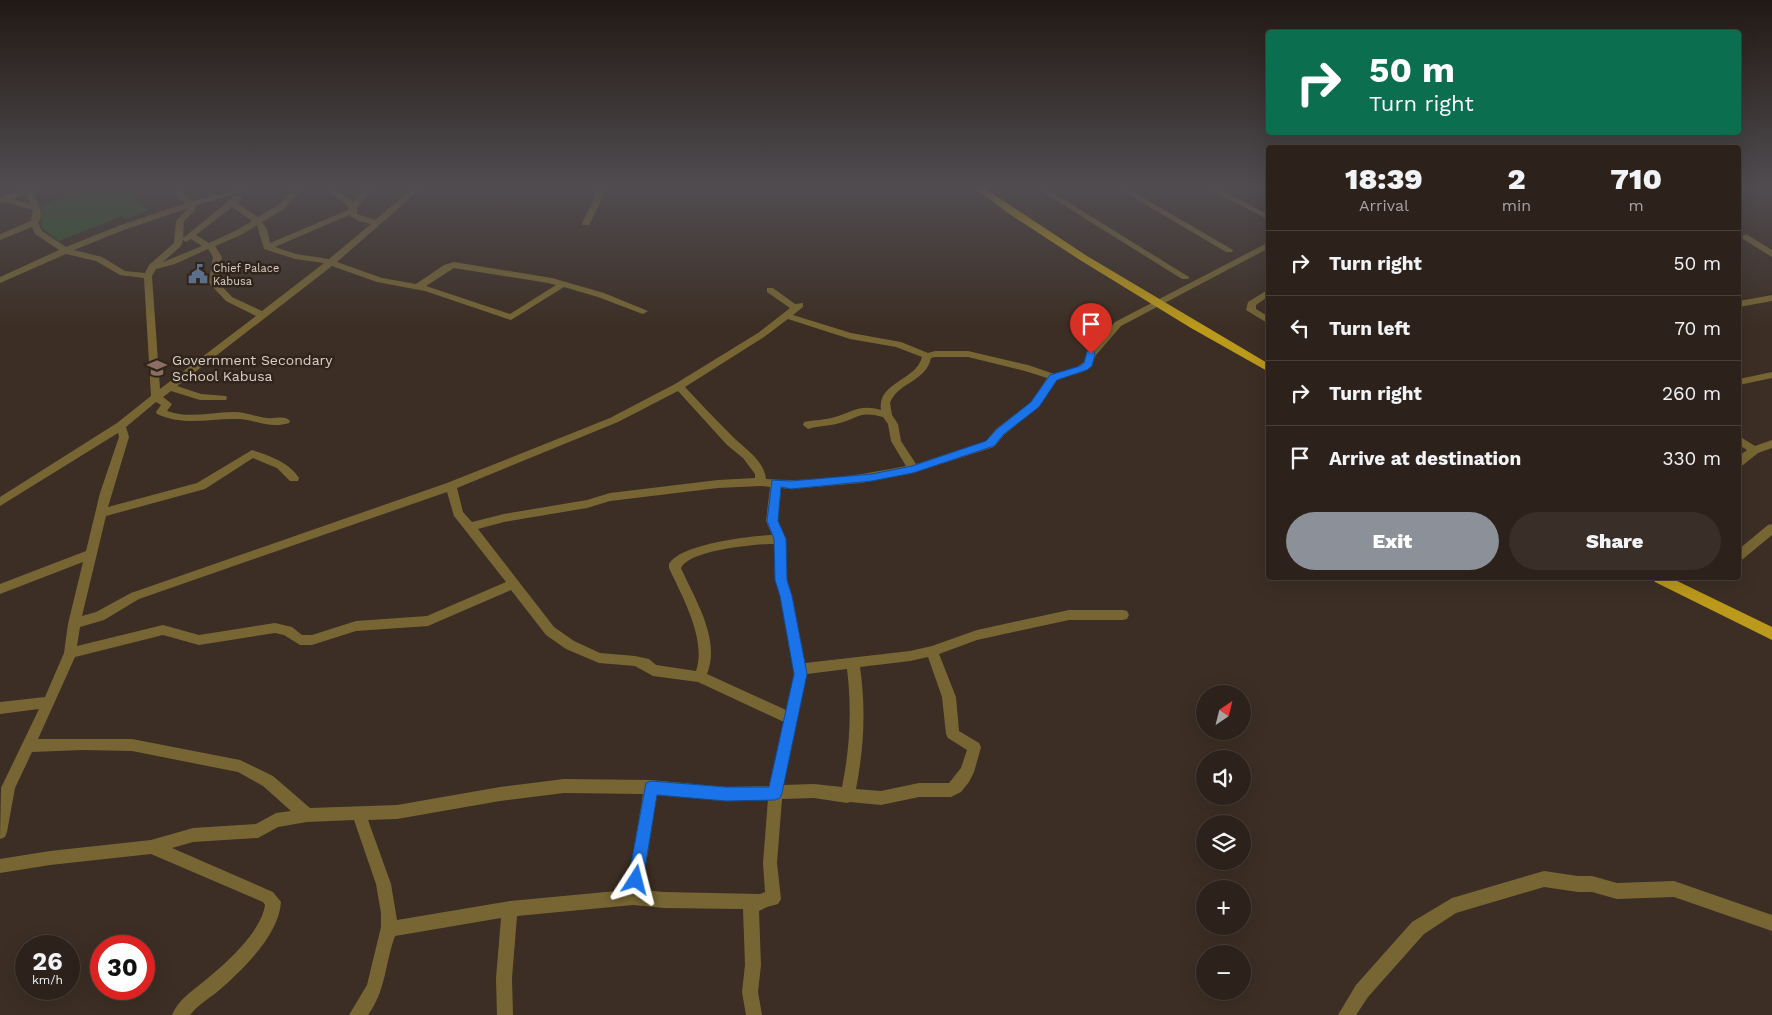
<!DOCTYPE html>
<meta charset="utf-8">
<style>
:root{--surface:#2d221b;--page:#392f28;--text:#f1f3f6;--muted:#a7a4a3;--line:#483f3a;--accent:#8c9099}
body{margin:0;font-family:"Work Sans",sans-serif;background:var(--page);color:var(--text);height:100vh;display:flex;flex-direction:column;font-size:19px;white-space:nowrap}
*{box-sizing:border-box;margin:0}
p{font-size:16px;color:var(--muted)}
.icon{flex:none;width:28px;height:28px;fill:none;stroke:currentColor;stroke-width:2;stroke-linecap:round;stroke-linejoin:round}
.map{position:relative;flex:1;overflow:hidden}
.panel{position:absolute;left:1266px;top:145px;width:475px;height:435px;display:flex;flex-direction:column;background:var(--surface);border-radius:5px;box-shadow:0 5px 20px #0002,0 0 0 1px var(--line)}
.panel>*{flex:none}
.banner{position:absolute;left:1266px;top:30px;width:475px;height:105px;border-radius:5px;box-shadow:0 5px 20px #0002,0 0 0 1px var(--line);background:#0b6e4f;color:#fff;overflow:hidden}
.needle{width:32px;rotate:35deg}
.controls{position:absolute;left:1196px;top:685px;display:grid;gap:10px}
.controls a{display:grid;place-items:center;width:55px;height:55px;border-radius:50%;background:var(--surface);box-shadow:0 5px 20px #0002,0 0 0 1px var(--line);font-size:25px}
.speed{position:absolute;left:15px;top:935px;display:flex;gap:10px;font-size:25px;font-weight:700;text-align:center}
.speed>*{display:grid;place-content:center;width:65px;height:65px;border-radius:50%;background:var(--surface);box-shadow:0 5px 20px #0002,0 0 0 1px var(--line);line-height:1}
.speed small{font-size:12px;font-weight:400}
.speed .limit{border:8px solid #d22;background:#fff;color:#111}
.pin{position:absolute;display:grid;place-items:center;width:42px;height:42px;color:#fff;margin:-51px -21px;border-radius:50% 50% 50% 0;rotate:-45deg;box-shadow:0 0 5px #0007}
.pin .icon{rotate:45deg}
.me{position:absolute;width:55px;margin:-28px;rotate:9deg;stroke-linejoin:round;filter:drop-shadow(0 0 4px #0008)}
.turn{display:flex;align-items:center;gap:18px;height:105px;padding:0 20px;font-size:22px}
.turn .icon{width:65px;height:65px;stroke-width:2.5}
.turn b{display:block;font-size:35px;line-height:42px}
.eta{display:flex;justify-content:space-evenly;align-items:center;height:85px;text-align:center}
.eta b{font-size:30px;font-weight:800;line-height:35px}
.action{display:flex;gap:10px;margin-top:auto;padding:10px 20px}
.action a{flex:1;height:58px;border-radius:30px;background:var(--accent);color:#fff;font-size:20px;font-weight:800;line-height:58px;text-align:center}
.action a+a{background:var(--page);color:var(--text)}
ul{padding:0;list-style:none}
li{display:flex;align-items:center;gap:15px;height:65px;padding:0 20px;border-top:1px solid var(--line)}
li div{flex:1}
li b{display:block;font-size:19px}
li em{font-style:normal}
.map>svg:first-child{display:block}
.green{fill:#2e5a28}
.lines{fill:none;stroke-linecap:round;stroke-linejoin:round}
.minor{fill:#776634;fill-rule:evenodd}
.major{fill:#bb991a;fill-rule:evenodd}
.route{fill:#1a73e8;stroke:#114b97}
.labels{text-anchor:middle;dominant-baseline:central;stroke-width:5;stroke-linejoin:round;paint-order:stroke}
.far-poi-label{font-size:11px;fill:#d9d1ca;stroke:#31241b;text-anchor:start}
.poi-label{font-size:14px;fill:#d9d1ca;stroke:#31241b;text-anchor:start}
</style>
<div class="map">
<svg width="1772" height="1015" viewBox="0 0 1772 1015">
<rect width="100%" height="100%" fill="#3c2e24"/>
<!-- green -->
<path class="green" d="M92,186h37l18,25 -21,8 -4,-3 -63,25 -17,-13 -1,-22 39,-18z"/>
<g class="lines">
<!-- minor -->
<path class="minor" d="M33,186h10l-8,12c5,9 9,16 3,25l4,8 24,16 52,-21 68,-23c-7,-4 -12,-9 -12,-17h8c0,8 5,10 11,15l53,-13 4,2 -54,15 -1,5 -11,11 -1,17 52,-42h6l1,2 -5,5 21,14 20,-12 19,-19h8l-21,23 -22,13 5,7 3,14 78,-33 1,-3 -27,-21h9l22,16 15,-16h8l-19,21v7l18,6 41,-34h8l-87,76 45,16 34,6 28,-19 10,-3 98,16 52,15 44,18 -5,3 -3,-1 -42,-16 -34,-10 -53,33 -86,-29 -48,-9 -45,-16 -155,120 24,8 25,2 1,2 -1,2h-26l-29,-9 -8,6 9,7 -5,7c22,8 44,1 66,1 13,0 23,5 35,6 8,1 17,-3 22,3l-1,2c-18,6 -33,-3 -50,-4 -30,-1 -52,8 -82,-5l-1,-2 5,-7 -5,-3 -30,25 3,10 -21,70 89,-24 55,-33c18,6 37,12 47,28l-1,3h-8l-13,-13 -24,-10 -48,31 -99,27 -24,100 14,-4 35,-19 316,-110 163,-65 65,-34 83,-51 32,-25 -23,-16v-4h6l22,16 8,-1v4l-10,8 58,18 50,9 27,11 7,-2h33l60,14 26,9 20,-5 10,-7 4,-10 27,-30 154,-80v6l-148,78 -25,29 -5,11 -11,7 -24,6 -17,27 -35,29 -10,12 -81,26 -52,10 -70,6 -10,-1 -3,33 8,18 1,41 5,16 13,67 105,-12 22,-5 45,-16 92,-20h54l4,1 2,4 -2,4 -4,1h-54l-92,20 -38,14 17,43 3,34 20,12 2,4 -7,25 -5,10 -8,10 -10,5h-32l-38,8 -31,-3 -3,1 -33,-5 -32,1 -5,64 4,36 -3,5 -11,3 -8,4 2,54 -3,27 4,23h-16l-4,-23 3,-27 -2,-56 -79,-1 -31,-3 -116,11 -5,62 1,37h-16l-1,-37 5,-60 -106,18c-10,27 -9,55 -27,79h-19l18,-30 14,-58v-14l-5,-29 -22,-64 -47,2 -29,5 -20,11 -65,4 -21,6 101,44 8,10c-2,34 -40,69 -64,90 -9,7 -20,14 -27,23h-18c6,-15 19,-23 31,-33 21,-17 58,-49 62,-77l-2,-3 -112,-48 -101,11 -50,8v-14l50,-8 101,-11 42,-12 63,-4 20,-11 15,-2 -28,-25 -25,-14 -106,-21 -50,-1 -50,2 -17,36 -8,44 -2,5 -5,2 1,-51 38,-79 -39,5v-12l45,-5 19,-44 4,-29 15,-62 -83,32v-10l86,-33 14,-58 19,-56 -1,-4 -118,73v-9l117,-74 34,-27 -7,-118 -24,-3 -24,-14 -30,-7 -66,29v-6l59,-27 -24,-16 -3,-7 -32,13v-6l31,-13 2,-11 -27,-8 -6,1v-6zM31,192l-4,6 3,6 -17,-5zM232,207l20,14 -17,10 -26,12 -13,-8zM188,208l-12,13 -2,22 -25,22 -4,8 -20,-2 -23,-14 -28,-7 50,-20zM349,215l10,6 12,3 -42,35 -33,-5 -21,-7zM257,225l7,24 31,10 29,4 -62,48 -30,-14 -14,-15 4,-25 -7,-11 26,-11zM191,239l11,7 -39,16 18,-16 2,-6 3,2zM208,249l5,8 -4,25 1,2 16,17 30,15 -96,73 -8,-113 4,-7 19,-5zM454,268l94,15 8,2 -46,29 -84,-28zM788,319l62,20 46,8 26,10c-6,24 -45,25 -41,53 -20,-6 -27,1 -46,7 -9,3 -21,3 -31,5l-1,3 5,4c9,-3 19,-3 28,-5 22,-5 22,-14 47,-7l5,7 3,17 15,25c-46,9 -94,17 -140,13 -2,-19 -21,-30 -33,-42 -16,-16 -32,-33 -48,-50l79,-50zM935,357h33l57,14 22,7 -16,24 -35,27 -10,12 -70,23 -15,-23 -3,-17 -6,-9 -2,-12c8,-21 36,-21 41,-45zM678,391l49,54 16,13 12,16v4l-37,2 -108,13 -23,7 -83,14 -32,8 -9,-10 -6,-24 161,-66zM761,486l9,1 -4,34 6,14c-22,1 -92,9 -103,29v4c13,28 38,72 27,103l-40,-6 -7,-6 -14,-3 -35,-3 -26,-12 -20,-14 -76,-98 26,-7 83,-14 23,-7 108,-13zM447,492l7,24 52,66 -79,34 -71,5 -44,14h-10l-10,-8 -17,-4 -76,12 -36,-10 -86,21 3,-19 24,-7 35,-21zM774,544l1,36 5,16 14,78 -8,36 -79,-36c14,-35 -12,-74 -26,-106 9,-18 74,-24 93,-24zM511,590l35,45 20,14 33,14 36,3 18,10 45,6 86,40 -15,64 -43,1 -75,-7 -87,-1 -64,8 -103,18 -87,3 -37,-32 -33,-16 -108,-21h-94l37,-82 88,-22 36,10 76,-12 9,2 16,10h12l44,-14 72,-5zM928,657l14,40 4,37 2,4 19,12 -6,18 -12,15h-30l-38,8 -25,-2c8,-41 10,-81 4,-122l50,-6zM847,669c5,40 3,79 -5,118l-28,-3 -31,1 24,-111zM564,793l79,1 -16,96 -117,11 -113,19 -6,-36 -23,-64 29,-1 103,-18zM657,795l69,6 42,-2 -5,64 2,29 -5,2 -96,-2 -22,-2z
M596,186h8v9l-15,30h-6l-1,-2 14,-28z
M1033,186h9l147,91 -1,2h-6z
M1114,186h9l110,64 -1,2h-6z
M1203,186h10l56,29v5z
M1746,234l26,16v7l-29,-18 -1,-2z
M1269,289v7l-13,9v4l13,8v7l-23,-14 2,-8z
M1772,295v6l-33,6v-6z
M1772,372v6l-33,7v-6z
M1739,436l16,10 17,-6v8l-14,5 -15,12 -4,1v-10l8,-6 -8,-5z
M1772,524v11l-29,24 -4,1v-11l29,-24z
M1544,871l34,5h14l25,7 57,-2 98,34v16l-98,-34 -57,2 -25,-7h-14l-34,-5 -88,26 -32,21 -56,63 -12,18h-18l18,-30 56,-63 40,-24z"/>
<!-- major -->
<path class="major" d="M972,186h9l106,70 182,108v8l-78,-44 -111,-68 -72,-47z
M1653,578h18l101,49v13l-117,-58z"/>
</g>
<!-- sky -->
<linearGradient id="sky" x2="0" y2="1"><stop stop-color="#211914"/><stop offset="0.57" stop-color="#504c50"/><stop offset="1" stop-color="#504c50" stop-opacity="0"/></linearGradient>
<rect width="1772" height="328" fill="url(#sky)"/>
<!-- route -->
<path class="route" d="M1087,351h7l1,3 -3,12 -5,4 -30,10 -18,27 -35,27 -10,12 -81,27 -41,8 -81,8 -10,-2 -3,34 8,18 1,41 5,16 15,78 -25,119 -2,5 -5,2 -49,1 -69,-6 -14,85 -2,5 -5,3 -6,-3 -2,-5 18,-97 5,-2 75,6h43l25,-113 -14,-78 -5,-16 -1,-41 -7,-18 5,-41 19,1 81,-7 40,-8 74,-25 11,-12 34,-27 19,-27 30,-9 4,-3z"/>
<!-- icons -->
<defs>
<symbol id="civic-bare" viewBox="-9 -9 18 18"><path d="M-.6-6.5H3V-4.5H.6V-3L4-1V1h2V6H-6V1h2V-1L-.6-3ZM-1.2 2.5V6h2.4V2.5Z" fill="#5c6f8a" stroke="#31241b" stroke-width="2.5" paint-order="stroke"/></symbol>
<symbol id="school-bare" viewBox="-9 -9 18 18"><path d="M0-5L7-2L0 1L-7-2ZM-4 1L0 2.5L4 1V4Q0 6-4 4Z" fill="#8d6e63" stroke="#31241b" stroke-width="2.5" paint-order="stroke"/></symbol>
</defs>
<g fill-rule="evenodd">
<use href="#civic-bare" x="184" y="260" width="28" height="28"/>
<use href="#school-bare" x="143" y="354" width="28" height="28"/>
</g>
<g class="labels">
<!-- far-poi labels -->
<g class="far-poi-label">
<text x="213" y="268">Chief Palace<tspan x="213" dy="13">Kabusa</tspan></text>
</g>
<!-- poi labels -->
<g class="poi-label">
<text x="172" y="360">Government Secondary<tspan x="172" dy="16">School Kabusa</tspan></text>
</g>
</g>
</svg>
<div class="controls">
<a><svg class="needle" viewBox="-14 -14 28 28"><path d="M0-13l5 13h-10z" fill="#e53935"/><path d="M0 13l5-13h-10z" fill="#a7a4a3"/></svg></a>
<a><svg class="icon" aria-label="sound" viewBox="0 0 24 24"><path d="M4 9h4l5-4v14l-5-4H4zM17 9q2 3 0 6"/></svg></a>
<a><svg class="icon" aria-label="layers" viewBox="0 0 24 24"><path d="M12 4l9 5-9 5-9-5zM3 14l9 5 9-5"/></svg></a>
<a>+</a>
<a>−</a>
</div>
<div class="speed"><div>26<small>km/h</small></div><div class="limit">30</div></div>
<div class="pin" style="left:1091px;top:354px;background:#d93025"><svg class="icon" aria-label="arrive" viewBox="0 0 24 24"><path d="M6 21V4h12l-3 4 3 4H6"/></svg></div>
<svg class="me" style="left:636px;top:880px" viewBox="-20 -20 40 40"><path d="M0-17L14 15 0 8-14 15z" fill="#1a73e8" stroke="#fff" stroke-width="4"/></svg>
<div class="banner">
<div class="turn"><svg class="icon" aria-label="right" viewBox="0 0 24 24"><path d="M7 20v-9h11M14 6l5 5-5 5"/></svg><div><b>50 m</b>Turn right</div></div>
</div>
<section class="panel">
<div class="eta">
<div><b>18:39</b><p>Arrival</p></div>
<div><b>2</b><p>min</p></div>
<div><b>710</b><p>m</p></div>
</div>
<ul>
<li><svg class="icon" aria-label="right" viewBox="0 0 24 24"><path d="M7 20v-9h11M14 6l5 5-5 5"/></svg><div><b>Turn right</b></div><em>50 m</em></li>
<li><svg class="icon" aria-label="left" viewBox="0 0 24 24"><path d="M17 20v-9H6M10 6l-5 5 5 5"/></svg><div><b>Turn left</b></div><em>70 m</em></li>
<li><svg class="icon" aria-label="right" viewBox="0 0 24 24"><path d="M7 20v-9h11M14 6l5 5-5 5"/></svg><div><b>Turn right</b></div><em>260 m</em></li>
<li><svg class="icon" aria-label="arrive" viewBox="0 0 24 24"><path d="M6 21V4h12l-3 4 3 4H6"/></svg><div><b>Arrive at destination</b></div><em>330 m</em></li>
</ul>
<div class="action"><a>Exit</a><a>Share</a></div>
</section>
</div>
